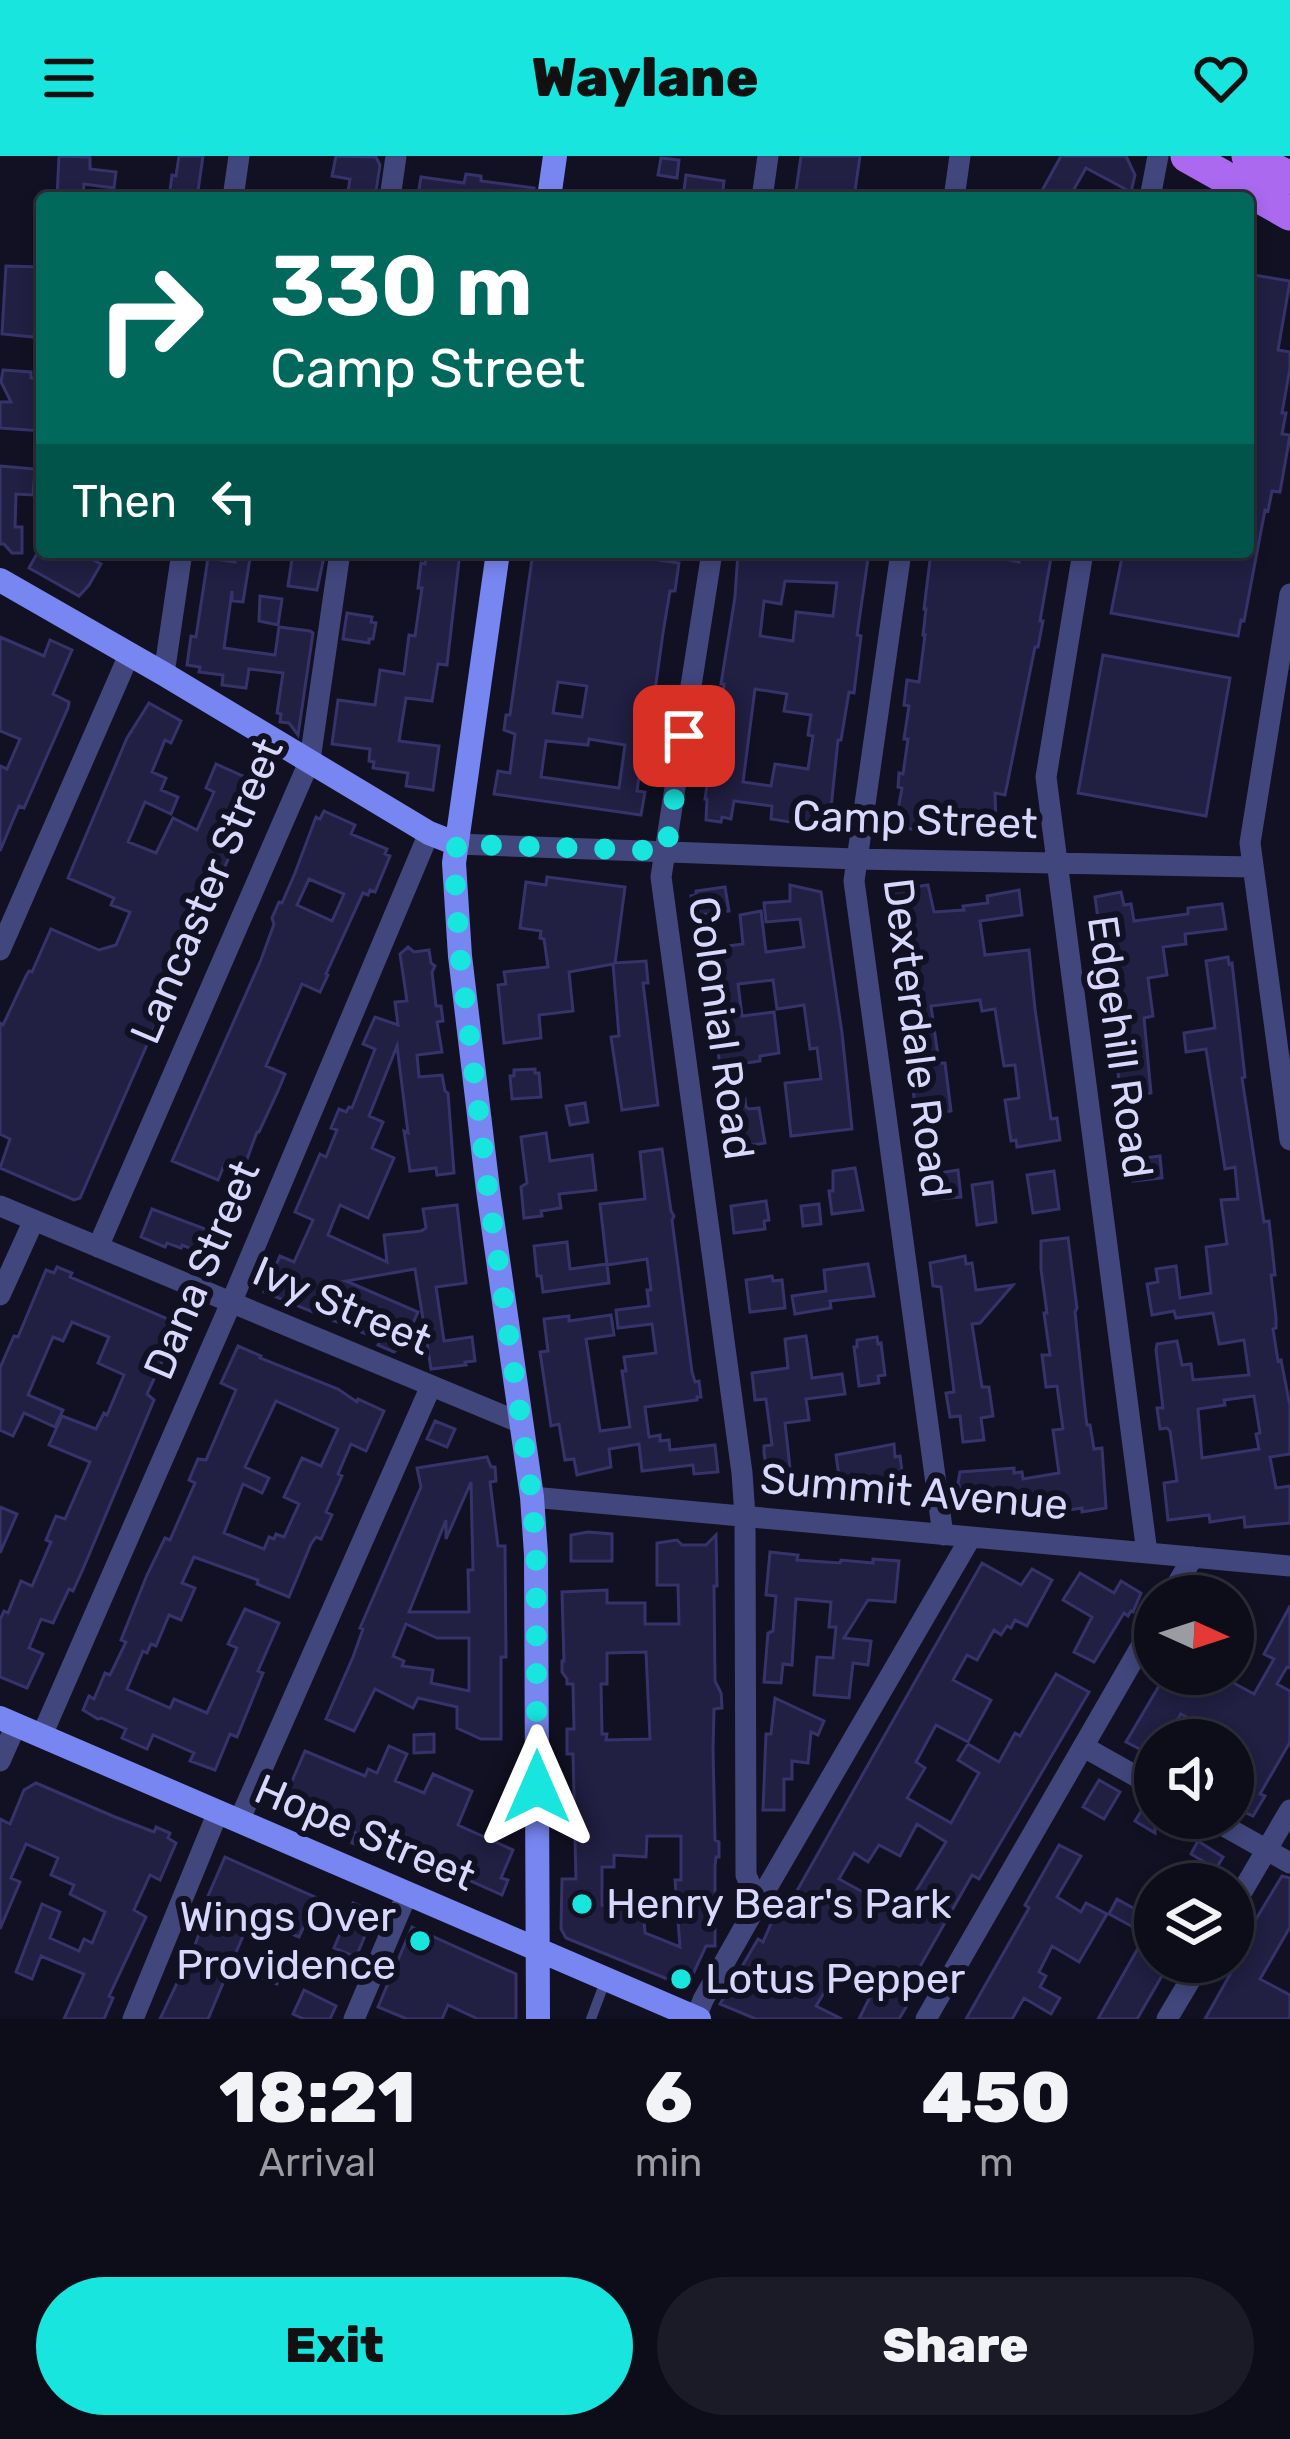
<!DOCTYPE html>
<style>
:root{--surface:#0d0d1a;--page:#1b1b27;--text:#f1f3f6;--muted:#9a9ca2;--line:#2d2d39;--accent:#18e5dd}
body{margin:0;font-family:Rubik,sans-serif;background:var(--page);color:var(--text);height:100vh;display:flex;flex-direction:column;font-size:45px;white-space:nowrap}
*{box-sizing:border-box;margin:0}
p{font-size:39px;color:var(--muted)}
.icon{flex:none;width:66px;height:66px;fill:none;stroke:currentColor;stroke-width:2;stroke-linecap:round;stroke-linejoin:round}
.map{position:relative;height:1863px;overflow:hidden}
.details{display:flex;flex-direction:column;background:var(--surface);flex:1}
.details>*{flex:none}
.top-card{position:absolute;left:36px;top:36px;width:1218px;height:366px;border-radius:12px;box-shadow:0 6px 18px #0003,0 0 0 3px var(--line);background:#00695c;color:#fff;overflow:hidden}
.needle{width:78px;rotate:93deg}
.controls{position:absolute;left:1134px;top:1419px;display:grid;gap:24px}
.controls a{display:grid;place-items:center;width:120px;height:120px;border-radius:50%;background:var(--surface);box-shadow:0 6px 18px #0003,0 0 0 3px var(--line);font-size:60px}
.pin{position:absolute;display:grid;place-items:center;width:102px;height:102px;color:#fff;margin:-51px;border-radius:24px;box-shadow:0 6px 18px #0006}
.me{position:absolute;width:132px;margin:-66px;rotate:0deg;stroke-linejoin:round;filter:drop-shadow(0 0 9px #0008)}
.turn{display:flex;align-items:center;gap:42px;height:252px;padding:0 36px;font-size:54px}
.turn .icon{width:156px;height:156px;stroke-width:2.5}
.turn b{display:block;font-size:84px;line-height:102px}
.then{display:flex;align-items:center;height:114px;padding:0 36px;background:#0003;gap:24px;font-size:45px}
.eta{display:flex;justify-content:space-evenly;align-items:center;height:204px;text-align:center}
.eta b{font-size:72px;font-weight:800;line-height:84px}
.cta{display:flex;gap:24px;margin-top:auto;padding:24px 36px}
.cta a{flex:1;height:138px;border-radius:72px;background:var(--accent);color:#111;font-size:48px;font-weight:800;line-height:138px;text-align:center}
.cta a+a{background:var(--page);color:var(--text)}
header{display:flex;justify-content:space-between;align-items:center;height:156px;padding:0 36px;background:var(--accent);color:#111;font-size:54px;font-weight:800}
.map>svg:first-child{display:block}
.building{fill:#211f42;stroke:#36336b;stroke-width:3;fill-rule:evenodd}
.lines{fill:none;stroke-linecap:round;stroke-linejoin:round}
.lane{stroke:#41477d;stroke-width:10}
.street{stroke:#41477d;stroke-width:21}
.secondary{stroke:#7886f1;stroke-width:24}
.primary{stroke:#aa69ef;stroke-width:33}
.route{stroke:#18e5dd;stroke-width:21;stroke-dasharray:0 37.8}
.poi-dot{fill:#18e5dd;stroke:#111123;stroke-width:4.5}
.labels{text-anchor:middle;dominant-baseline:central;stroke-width:12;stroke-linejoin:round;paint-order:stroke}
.street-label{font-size:42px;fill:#d7d8fb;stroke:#111123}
.poi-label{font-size:42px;fill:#d7d8fb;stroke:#111123;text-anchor:start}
</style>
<header><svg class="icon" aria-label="menu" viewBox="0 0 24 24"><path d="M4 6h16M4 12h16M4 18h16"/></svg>Waylane<svg class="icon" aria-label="heart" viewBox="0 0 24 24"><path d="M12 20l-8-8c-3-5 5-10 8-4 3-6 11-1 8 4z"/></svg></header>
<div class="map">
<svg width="1290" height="1863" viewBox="0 0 1290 1863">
<rect width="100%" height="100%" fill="#111123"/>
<!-- building -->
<path class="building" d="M59,0l31,1v12l26,3 -2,16 -30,-4 -1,14h-26z
M179,0h24l-6,42h-28l3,-23 4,1z
M336,0l40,1 4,8 -5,33h-28l3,-19 -18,-3z
M801,0h59l-6,42h-59z
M1061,0h65l9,19 -4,17 -45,-24 -17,30h-31z
M661,2l18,2 -2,18 -19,-3z
M466,18l15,2v5l53,7 -1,10 -115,-2 3,-19 43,6z
M686,19l38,6 -2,17h-39z
M6,110l34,1 -6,70 -32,-3z
M1248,118l42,7 -12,69 12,2v16l-8,45h4l-4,21 8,1 -10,57 -8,-1 -4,20 -3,-1 -21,111 -3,-1 -3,16 -127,-23 12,-61h125z
M3,214l28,2v6h6l-1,25 6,1v27l-42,-3v-26h11l-10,-20z
M0,310l35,3 -2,26 -17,-1 -1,33h7v26h-10l-8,-9h-4z
M38,396h60l-5,8 8,4 -12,21 -10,11 -50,-28z
M235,396h16l-8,50 -11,-1v-10l-8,57 51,7 4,-28 31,4 3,2 -15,102 -9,-12 -9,-1 1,-8 -4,-1 6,-40 -34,-4 -3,19 -24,-3 1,-10 -24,-3 1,-5 -13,-2 4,-29 5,1 12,-79 27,4z
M293,396h32l-8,38 -29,-4z
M427,396h33l-13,113 -9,-1 -6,37 -26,-3 -7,43 40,5 -6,44 -27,-4 2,-13 -35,-5 1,-6 -5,-1 1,-12 -38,-5 6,-44 37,5 5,-35 24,4 5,-39 6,1 7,-48h-4l3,-25 4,1z
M533,396h90v3l56,8 -4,28h-5l-7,42 -16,115 -4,-1 -6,44 8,1 -4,23 -147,-21 4,-23 12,2 5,-39 -11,-4 2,-15h4zM558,526l29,4 -5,31 -29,-4zM589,583l36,6 -6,43 -78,-11 5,-36 42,4z
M738,396h58l30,4 1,-4h42l-12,83 4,1 -7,57 -5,-1 -8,48h-3l-9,88 -58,-9 1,-13 -38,-5 -3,18 -9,-2 -1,5 -15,-2 1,-21h-2l8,-53 5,1 5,-33h-3l4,-30h-3l14,-87zM785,425l52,2 -4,33 -37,-4 -3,29 -33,-5 4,-35 17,3zM755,533l32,5 -3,17 27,4 -3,20 5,1 -5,33 -33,-5 -4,22 -28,-4z
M931,396h42l46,10 2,-10h31l-12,69h3l-5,26h-3l-30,148 -10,-2 1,31 -27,2 -45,-8 -2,13 -27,-5 7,-38 -4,-1 1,-14 4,1 5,-35h-4l5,-33 -5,-1 3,-25 12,2 6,-47h-2l3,-26h-2z
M260,440l22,3 -4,26 -19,-4z
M347,457l25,4 -1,5 5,1 -3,16h-4v4l-26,-4z
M0,481l44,19 6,-16 22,10 -19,44 16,8 -1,6 -44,100 -5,-2 -19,45v-85l7,3 13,-30 -20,-8z
M1103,499l127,23 -24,138 -128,-23z
M149,547l32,18 -10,22 -6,-3 -13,32 14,6 -5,12 17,7 -7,17 -26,-12 -17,40 28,11 17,-35 24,12 17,-38 -8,-4 10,-24 45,20 -181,414 -6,2 -74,-32 10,-29 -10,-5v-111l3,2 23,-49 3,-5 3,1 19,-43 48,21 17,-5 14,-33 -19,-7 3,-7 -46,-20 59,-140z
M324,655l31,14 -4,9 36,15 -2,5 5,2 -15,36 -5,-2 -2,5 -5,-2 -37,81 2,1 -8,17 -18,-8 -36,82 19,8 -7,17 -19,41h-2l-14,38 -18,-7 -7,17 -46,-19 89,-201 13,-36 -2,-6 7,-16 3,1 13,-30 21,-56 4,2zM309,723l35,15 -12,27 -35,-16z
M547,721l78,10 -10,76 31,-2 2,22h-5l15,122 -36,5 -11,-73 8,-1 -6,-72 -44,8 4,39 -34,4 2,23 -37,5 -6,-58 8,-1 -2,-12 44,-5 -4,-28 -4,-1 1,-7 -21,-3 6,-46 20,3z
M790,729l31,7 21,141 10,96 -61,7 -6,-53 36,-4 -4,-31 -7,1 -6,-44 -27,4 -4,-29 -35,4 4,32 32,-4 5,41 -19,3v5l-40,6 -15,-118 38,-5 -3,-29 21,-4 5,41 38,-5 -4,-28 -34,3 -2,-19 26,-2z
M928,729l6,27 30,-2 -1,-4 25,-3 -1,-7 32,-6 3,25 -42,6 5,34 44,-5 6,59 16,110 6,-1 3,22 -43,7 -1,-7 -5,1 -6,-41 14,-2 -4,-33 -11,1 -9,-57 -13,2 -2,-11 -49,6 8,57h6l6,48 -35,4 -3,-26 3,-6 -17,-136 -3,1 -7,-57z
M725,731l4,24 -30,4v-5l-6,1 -2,-15 5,-1v-4z
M1121,736l3,13 7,-1 3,17 54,-7v-6l34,-4 4,25 -41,5 1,10 -23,3 4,28 -19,3 5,38 -9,2 7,75 -27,4 -1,-9 -3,1 -10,-82 -4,1 -5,-37 -4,-29 4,-1 -6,-44z
M408,791l6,5 15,-2 2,13 4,3 -3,6 4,34h5l2,15 -6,1 5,30 -25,3 2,22 23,-2 3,16 3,2 6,80 -17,2 -1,-7 -26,3 -6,-40 4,2 -11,-87 -28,70 14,6 -11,26 22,10 -26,60 -28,-13 -12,30 59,27 -3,-27 37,-4 5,-3 -3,-19 34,-4 9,78 -30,4 8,54 28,-4 3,24 -10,1 1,3 -35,4 -16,-100 -69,12 72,31 -15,33 -9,7 -16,-7 3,-5 -117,-48 16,-36 14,6 19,-42 -18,-8 25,-58 6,3 11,-27 -6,-2 8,-19 7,3 3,-5 3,1 23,-59 -12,-5 12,-27 23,8 -3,-23 12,-1 -7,-47z
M1228,801l1,7 3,-1 13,114 -3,1 22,144 5,-1 3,26 3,28h-4l5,42v11l-3,1 5,32 3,-1 9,46v48l-20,3 6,31 14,-2v37l-45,4 -1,-10 -34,5 -1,-7 -41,5 -4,-37 13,-2 -7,-50 -3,-3 -7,1 -3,-21h6l-7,-58 1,-6 20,-3 5,24 9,-1 2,16 56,-5 -5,-35 -25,4 -6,-31 -37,5 -2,-7 -22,4 -5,-31 11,-2 -2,-13 20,-3 4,32 31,-5 -5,-46 21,-3 -6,-44 17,-1 -3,-32 -10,2 -19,-120 -20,3 -2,-19 31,-5 -9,-67zM1254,1240l6,37 -4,1 3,15 -57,9 -4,-49 27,-4 -1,-5z
M535,913v4h4l2,24 -29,2 -2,-23h4v-6z
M745,943l1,8 3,2 10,-1 6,35 -33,5 -7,-38h3l-1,-9z
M585,947l3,19 -18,3 -4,-19z
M546,977l4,28 42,-6 4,35 -37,4 2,14 -20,3 1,5 -18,2 -3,-31 6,-4 -6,-46z
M662,993l9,62 3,5 -2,4 20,152 3,10 4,-1 2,16h-4v3l-52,7 4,30 11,-2v6l9,-1 1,10 45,-5 3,27 -24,2 -1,-9 -51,6 -3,-27 -30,5 2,18 -34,8 -3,-16 -9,1 -6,-36 -8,2 -11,-74 8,-1 -4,-32 25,-3v5l42,-6 3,20 -28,4 14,92 30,-4 -8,-56h4l-2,-14 32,-4 -4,-29 -34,4 -2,-18 33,-4 -2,-16h4l-4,-31 -40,6 -7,-61 45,-5 -5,-47z
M1160,1000l2,22 -29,3 -3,-21z
M855,1012l8,42 -31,4 -3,-23h4v-20z
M958,1014l3,27 -39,3 -2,-24z
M1054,1015l5,38 -26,4 -6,-38z
M992,1026l4,40 -19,3 -5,-40z
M766,1045l3,19 -5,1 1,8 -31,4 -3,-27z
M819,1048l2,20 -18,2 -2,-20z
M152,1053l64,24 -9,22 -25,-10 -1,3 -14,-5 -2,4 -24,-10z
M1068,1082l9,70 -2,4 11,106 1,7h3l4,24 8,-1 4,60 -24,4v-4l-41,6 -3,-16 -65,7v-3l-9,-2 -6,-17 2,-11 54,-4v5l8,-1 1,7 36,-6 -6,-43 10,-1 -6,-43 -11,1 -4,-32h8l-6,-42h3l-6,-44v-28z
M567,1086l3,27 37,-5 2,19 -66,9 -2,-16h-4l-3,-30z
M965,1100l1,8 6,-1 4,27 37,-5 -33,38 -8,1 10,63h7l4,29 -12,2 3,22 -21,2 -3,-26 -10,1 -4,-24 8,-1 -13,-105 -8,-1 -3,-23z
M868,1108l6,32 -44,5 1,7 -36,6 -3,-18 34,-5 -2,-21z
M57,1111l15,6 -2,4 107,46 -3,7 2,1 -29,63 7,6 -71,169 -10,22 -4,-2 -16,34 -12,-4 -12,29 14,6 -16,34 -27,-11v-57l4,-9 4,2 13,-32 11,5 19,-44 -5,-2 10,-24 9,3 25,-57 -41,-17 13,-29 34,13 8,-16 3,2 17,-40 -26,-12 11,-26 -37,-15 -9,19 -10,-4 -25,58 35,15 -8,17 -31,-14 -11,23 -13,-6v-62l14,-32 4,1 28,-67 8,3z
M772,1120l1,5 9,-1 3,28 -35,4 -4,-32z
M806,1180l6,42 30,-4 3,20 -39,5 3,21 -24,3 7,63 -22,3 -6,-36v-7l8,-1 -6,-46 -11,1 -3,-27 36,-5 -3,-29z
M877,1181l1,7 3,-1 4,32 -7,1 1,7 -20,3 -5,-39h3v-7z
M238,1190l23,10 -1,2 78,31 19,13 1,-3 26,12 -18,40 -15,-7 -13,30 4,2 -16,36 6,3 -11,24 -5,-2 -5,7 -22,53 -32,-13 1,-4 -64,-23 -12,26 13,5 -14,32 -12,-5 -13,31 -5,-2 -4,9 -4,-2 -16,38 43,19 4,-9 33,14 30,-65 -9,-4 17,-35 34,14 -21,48 5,2 -26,64 -7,-3 -15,36 -25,-9 4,-8 -41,-18 -6,14 -25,-11 4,-9 -25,-11 -3,1 -15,-9 6,-14 5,3 11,-26 5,2 16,-33 -5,-2 26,-65 18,-37 5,2 25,-57 -6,-3 9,-21 8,1 30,-70 -15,-7zM276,1245l62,28 -17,37 -19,-8 -18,39 15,7 -15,33 -8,-3 -2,5 -5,-2 -5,12 -40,-16 19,-49 19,9 7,-15 -24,-11z
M435,1265l20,8 -8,18 -20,-8z
M894,1288l1,13 5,-1 2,15h-5l2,16 -55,7 -1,-5 -2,1 -5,-35z
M487,1301l4,10h4l1,14 -6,1 8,64h7l1,111h-5v82h-20l-24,-11v-21l-39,-9 -5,10 -38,-19 -21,42 -28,-12 27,-62 10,-28 -3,-1 61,-141 -4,-19zM471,1326l2,88h-5l1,42h-60l37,-92v19zM406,1468l31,14h32v53l-38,-8 2,-13 -31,-4 2,-5 -11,-5z
M0,1351l17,7 -17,39z
M588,1376l24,2v27h-41v-26z
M716,1379l1,51h-3l1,95 6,12 1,15 -8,1 -1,40 2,91 4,2v15h-3l-1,9v80h-9l-19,41 -121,-49 -5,-9 1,-50h14l-3,-125h-6v-25h7l-1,-45h-6v-5l-5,-7v-11h2l-2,-69 45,-2v13h38v21h34l-1,-39h-21v-42l20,-3 5,5h24zM646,1496l4,87 -44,1 1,-6h-5l-1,-50h6v-31zM647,1680h34v44h-6l5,67 -35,-14 -2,-26 -41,-2v-38h12v-12l32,2z
M770,1396l28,3 -1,5 43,3 1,-3 32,3v-4l26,2 -4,41 -27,-2 -24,38 27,3 -3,24 -15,-2 -4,35 -35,-3 3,-38 16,1 3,-31h-7l2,-25 -35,-3 -4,66 -9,-1 -2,19 -17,-1 4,-49 5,-2 3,-35 -10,-1z
M982,1407l39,22 11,-16 20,11 -25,46 -12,-6 -4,8 -4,-2 -6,9 -7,-5 -17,30 -10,-5 -14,25 38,20 -23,42 -32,-17 -20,37 9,6 -18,30 44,25 28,-50 -21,-13 10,-16 31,18 16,-29 5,3 36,-62 33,18 -110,187 -7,-4 -67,118 7,4 -13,22h-40l10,-20 -4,-2 9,-17 -31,-18 -27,44 26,13h-86l-36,-15 38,-65 5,3 13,-30 3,-3 6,3zM917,1668l29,18 -38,62 -22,-12 -5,10 -42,-23 15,-26 14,9 11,-17 21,11z
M1080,1417l34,20 7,-12 20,12 -8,19 -2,-1 -3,5 -4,-3 -30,49 -20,-10 18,-35 -29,-17z
M1290,1450v62l-3,-1 -10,17 13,7v51l-30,52 5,2 -12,20 -20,-9v-31l6,-10 -6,-3 5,-16 -5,-3v-4h-7l-45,-26 -16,26h-10v17l-29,-15 40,-68h51l37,20 20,-35 -10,-5z
M775,1542l49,23 -6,14 -7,-3 -3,31 -16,-2v18h-8v31h-21l3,-76h5z
M434,1578v18l-20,1v-18z
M389,1590l18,8 -12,27 29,12 9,-19 39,17 -14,34 55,25 -12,28 7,2 -6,15 -36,-16 -2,4 -88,-38 -2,7 -22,-9 4,-10 -9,-4 3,-7 -64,-27 19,-44 60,25 3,-7 9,4z
M1099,1624l21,12 -16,27 -21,-12z
M36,1627l79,34 39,15 2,-5 14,6 -2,5 8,5 -16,37 -10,-5 -16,35 12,7 -37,79 4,2 -9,21h-40l20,-45 -43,-18 -9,23 -16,-7 26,-68 18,8 -10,26 29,13 5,-12 8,4 13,-31 -35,-18 4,-9 -23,-10 7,-17 -32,-14 -15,34 9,4 -20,47v-110l10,5 14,-34z
M1148,1644l7,2v31l-20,-12z
M1198,1685l25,16 -7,12 -25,-15z
M1059,1689l22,11 -24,41 24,15 5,-9 21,11 -28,48 -27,-16 -13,26 7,4 -6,11 20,11 -9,16 -27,-16 -12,21h-46l63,-111 -4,-3z
M225,1701l92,41 -18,39 -48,-20 -43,102h-48l35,-74 17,-47 -4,-2z
M1282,1720l8,2v49l-30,52 30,16v24h-85l28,-50 -5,-3 5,-4v-5z
M1155,1733v73h15l-33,57h-39l48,-85 -37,-20 8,-15 25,14z
M353,1747l22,9 -19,45 -22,-9z
M412,1771l104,47v45h-38l-30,-14 -6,14h-35l-29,-12z
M266,1804l18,7 -7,17 -18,-7z
M304,1834l32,16 -6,13h-26l-11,-5z"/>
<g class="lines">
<!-- lane -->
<path class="lane" d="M591,1863l15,-40"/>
<!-- street -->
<path class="street" d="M233,42l6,-42
M390,42l6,-42
M762,42l6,-42
M954,42l6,-42
M1150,42l8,-42
M712,396l-51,325 81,596 3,43 1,359 12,28
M901,396l-47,329 89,654
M1083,396l-37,225 101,776
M1290,438l-40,249 40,297
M164,518l18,-122
M457,688l399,15 395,8
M0,794l129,-295
M0,1050l521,217
M98,1091l212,-487 30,-208
M0,1139l34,-75
M532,1341l758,69
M1170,1440l23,-39
M42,1579l189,-432 198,-470
M1084,1591l71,40
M0,1605l16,-36
M1210,1662l80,45
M239,1665l192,-435
M1233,1751l57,-97
M696,1862l7,-18 55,-97 213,-366
M133,1863l85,-207
M354,1863l53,-125
M926,1863l229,-397
M1167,1863l34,-57"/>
<!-- secondary -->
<path class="secondary" d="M549,42l6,-42
M498,396l-44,311 6,93 28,234 44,307 4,57 2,465
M0,424l164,94 265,159 28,11
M0,1562l699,301"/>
<!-- primary -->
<path class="primary" d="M1187,0l103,58
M1248,0l42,22"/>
</g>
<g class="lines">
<!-- route -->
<path class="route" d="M537,1631l-1,-232 -4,-58 -44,-307 -28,-234 -6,-93 3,-19 209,7 18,-115"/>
</g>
<!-- markers -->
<g class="poi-dot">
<circle cx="582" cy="1748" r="12"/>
<circle cx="420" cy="1785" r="12"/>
<circle cx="681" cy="1823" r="12"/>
</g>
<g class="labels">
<!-- street labels -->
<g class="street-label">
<text transform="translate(915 664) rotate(2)">Camp Street</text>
<text transform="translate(207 735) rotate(-67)">Lancaster Street</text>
<text transform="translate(721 872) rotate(82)">Colonial Road</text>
<text transform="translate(917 882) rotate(83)">Dexterdale Road</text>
<text transform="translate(1120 891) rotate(82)">Edgehill Road</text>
<text transform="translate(202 1114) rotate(-67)">Dana Street</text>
<text transform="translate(342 1150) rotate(23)">Ivy Street</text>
<text transform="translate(914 1336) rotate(5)">Summit Avenue</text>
<text transform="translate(365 1677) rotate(23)">Hope Street</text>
</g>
<!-- poi labels -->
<g class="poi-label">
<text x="606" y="1748">Henry Bear's Park</text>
<text x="396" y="1761" text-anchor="end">Wings Over<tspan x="396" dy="48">Providence</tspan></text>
<text x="705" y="1823">Lotus Pepper</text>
</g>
</g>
</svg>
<div class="controls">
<a><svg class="needle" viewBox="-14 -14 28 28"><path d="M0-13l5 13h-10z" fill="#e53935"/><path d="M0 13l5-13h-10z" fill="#9a9ca2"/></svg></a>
<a><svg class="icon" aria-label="sound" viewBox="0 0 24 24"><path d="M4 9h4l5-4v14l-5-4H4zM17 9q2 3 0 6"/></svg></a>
<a><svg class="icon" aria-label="layers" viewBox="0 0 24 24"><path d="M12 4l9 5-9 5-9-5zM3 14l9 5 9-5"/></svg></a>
</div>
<div class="pin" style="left:684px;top:580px;background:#d93025"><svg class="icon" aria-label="arrive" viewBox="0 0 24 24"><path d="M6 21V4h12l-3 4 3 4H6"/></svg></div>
<svg class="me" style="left:537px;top:1631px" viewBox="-20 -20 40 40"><path d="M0-17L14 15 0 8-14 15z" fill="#18e5dd" stroke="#fff" stroke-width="4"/></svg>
<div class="top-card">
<div class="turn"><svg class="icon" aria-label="right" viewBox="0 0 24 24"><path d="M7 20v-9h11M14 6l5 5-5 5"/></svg><div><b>330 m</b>Camp Street</div></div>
<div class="then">Then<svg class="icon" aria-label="left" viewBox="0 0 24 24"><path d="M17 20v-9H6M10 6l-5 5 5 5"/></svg></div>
</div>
</div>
<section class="details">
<div class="eta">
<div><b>18:21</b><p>Arrival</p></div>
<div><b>6</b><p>min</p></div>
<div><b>450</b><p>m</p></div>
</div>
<div class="cta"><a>Exit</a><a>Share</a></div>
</section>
